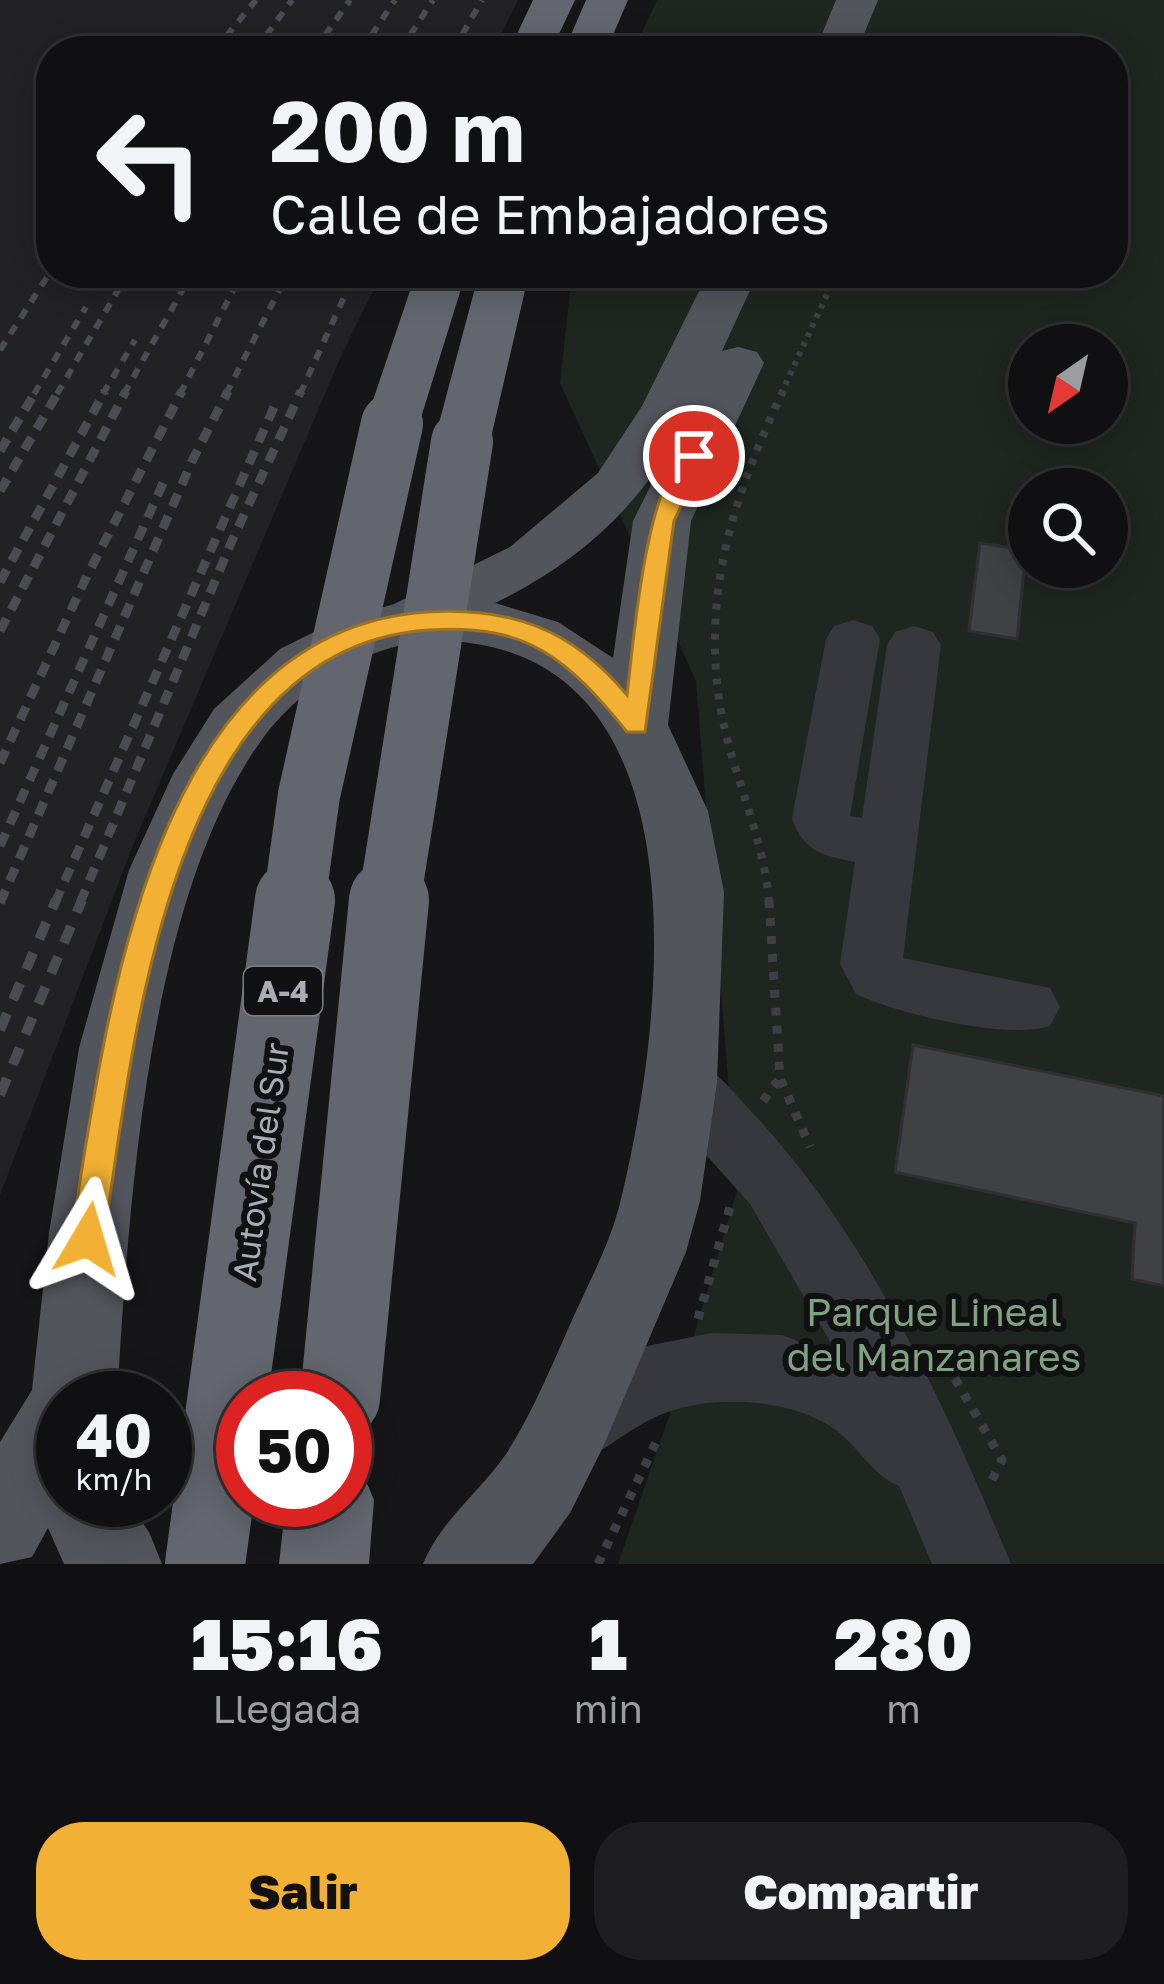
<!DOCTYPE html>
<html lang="es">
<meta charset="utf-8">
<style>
:root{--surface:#101012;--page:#1e1e20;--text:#f1f3f6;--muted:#9c9d9f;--line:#303032;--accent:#f2b134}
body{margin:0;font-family:"Golos Text",sans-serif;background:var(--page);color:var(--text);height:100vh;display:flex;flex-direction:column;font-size:45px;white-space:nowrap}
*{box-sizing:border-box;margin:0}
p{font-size:39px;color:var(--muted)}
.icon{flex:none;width:66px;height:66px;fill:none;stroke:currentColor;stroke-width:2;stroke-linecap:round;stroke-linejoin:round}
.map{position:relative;height:1564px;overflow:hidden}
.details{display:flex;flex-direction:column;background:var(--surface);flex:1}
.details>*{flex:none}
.hud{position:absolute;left:36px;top:36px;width:1092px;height:252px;border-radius:48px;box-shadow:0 6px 30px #0003,0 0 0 3px var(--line);background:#101012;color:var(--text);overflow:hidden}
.needle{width:78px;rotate:214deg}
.controls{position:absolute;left:1008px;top:324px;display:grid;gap:24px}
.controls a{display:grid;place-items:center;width:120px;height:120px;border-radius:50%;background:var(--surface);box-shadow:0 6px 30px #0003,0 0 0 3px var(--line);font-size:60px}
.speed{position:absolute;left:36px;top:1371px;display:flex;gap:24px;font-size:60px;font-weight:700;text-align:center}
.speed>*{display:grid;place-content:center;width:156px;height:156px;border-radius:50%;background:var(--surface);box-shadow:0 6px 30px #0003,0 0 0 3px var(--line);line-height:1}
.speed small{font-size:30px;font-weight:400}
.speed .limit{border:18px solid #d22;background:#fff;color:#111}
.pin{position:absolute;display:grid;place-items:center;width:102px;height:102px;color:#fff;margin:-51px;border:6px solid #fff;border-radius:50%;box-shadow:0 3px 12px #0007}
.me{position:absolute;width:132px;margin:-66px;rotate:7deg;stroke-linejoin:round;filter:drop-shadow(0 0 9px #0008)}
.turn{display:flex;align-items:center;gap:42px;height:252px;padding:0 36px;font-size:54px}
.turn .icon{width:156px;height:156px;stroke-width:2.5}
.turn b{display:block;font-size:84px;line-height:102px}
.eta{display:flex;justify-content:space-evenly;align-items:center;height:204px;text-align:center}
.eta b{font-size:72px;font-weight:800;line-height:84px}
.action{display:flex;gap:24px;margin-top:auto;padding:24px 36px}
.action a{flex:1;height:138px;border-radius:48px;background:var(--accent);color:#111;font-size:48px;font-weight:800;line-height:138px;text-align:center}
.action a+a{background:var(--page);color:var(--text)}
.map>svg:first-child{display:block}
.built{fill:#222225}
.green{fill:#1e261f;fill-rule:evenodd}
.building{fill:#404145;stroke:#303034;stroke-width:3}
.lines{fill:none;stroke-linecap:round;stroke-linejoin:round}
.path-far2{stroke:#3d3f44;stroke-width:6;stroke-dasharray:4.5 6;stroke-linecap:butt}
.path-far1{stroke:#3d3f44;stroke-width:8;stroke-dasharray:6 9;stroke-linecap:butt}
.path{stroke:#3d3f44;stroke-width:9;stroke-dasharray:8 10;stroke-linecap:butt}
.minor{fill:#37383d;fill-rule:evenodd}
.major{fill:#53555c;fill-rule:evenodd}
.highway{fill:#63666e;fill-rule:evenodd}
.rail-far2{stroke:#4a4c52;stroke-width:6;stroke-dasharray:10 9;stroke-linecap:butt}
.rail-far1{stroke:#4a4c52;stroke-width:9;stroke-dasharray:14 10;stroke-linecap:butt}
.rail{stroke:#4a4c52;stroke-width:10;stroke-dasharray:18 15;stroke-linecap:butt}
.highway-bridge-far1{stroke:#63666e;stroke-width:62}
.highway-bridge{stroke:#63666e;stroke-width:80}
.route{fill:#f2b134;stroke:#9d7322;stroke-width:3}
.labels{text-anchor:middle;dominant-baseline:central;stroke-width:12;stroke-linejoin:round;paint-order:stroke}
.shield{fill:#111113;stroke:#7b7e86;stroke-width:3}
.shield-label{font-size:30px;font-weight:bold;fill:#a8adb8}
.street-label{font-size:33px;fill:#a8adb8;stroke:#111113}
.near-park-label{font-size:39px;fill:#7fa381;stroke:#111113}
</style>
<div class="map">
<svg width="1164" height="1564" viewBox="0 0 1164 1564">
<rect width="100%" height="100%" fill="#161618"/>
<!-- built -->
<path class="built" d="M0,0h518l-25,51h-442v222h331l-40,81 -211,496 -131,345z"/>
<!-- green -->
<path class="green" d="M657,0h507v1564h-546l57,-165 62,-208 -41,-510 -136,-298 12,-110h541v-222h-480zM1029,345h78v78h-78zM1029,489h78v78h-78z"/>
<!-- building -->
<path class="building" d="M980,543l46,7 -9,89 -48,-8z
M913,1045l251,51v190l-32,-7 3,-56 -240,-51z"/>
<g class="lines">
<!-- path-far2 -->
<path class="path-far2" d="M781,394l56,-121"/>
<!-- path-far1 -->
<path class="path-far1" d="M769,903c-5,-70 -40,-134 -50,-204 -16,-113 17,-208 64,-308"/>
<!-- path -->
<path class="path" d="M769,900l11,178 30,69
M763,1101l17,-23
M698,1319l32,-112
M946,1363l56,97 -10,20
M598,1564l61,-128"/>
<!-- minor -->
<path class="minor" d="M853,620l19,6 8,13 -30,177 12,2 25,-173 8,-13 19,-6 19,6 8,13 -38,313 147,30 10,19 -10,19c-42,14 -152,-12 -194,-32l-16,-30 15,-102c-31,-6 -53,-11 -63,-44l34,-179 8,-13z
M680,1052c30,11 48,34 70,58 119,126 195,295 261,454h-79l-33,-78c-29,-12 -43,-44 -69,-60 -45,-28 -121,-32 -170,-11 -34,15 -61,41 -96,55l-26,-11 -11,-26 11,-26 109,-61 65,-13 70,2 57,22 -89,-153 -93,-104 -10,-20 10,-20z"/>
<!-- major -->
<path class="major" d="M836,0h42l-21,51h-42z
M708,273h50l-36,78 16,-4 19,5 7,11 -73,158 -23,204 40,86 16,81 -7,190 -17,119 -14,51 -83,195 -33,66 -37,51h-110c18,-44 56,-71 83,-110 27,-42 46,-89 66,-134 18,-40 39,-78 49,-121 42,-172 90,-545 -173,-558 -72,-4 -146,43 -187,100 -114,158 -132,466 -144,657h-54v102h64l22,32 13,32h-98l-16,-36 -16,29 -32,7v-122l32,-52 17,-157 30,-185 50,-178 44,-96 41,-65 66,-60 54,-27 60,-18 116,-57 88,-74 44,-67zM667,453l-34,68 -20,137 -55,-36 -63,-19c72,-35 130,-82 172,-150z"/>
<!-- highway -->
<path class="highway" d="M533,0h42l-24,51h-42z
M586,0h42l-22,51h-42z
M416,273h50l-47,151 -8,12 -19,5 -19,-5 -8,-12z
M479,273h50l-39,169 -8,12 -20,5 -20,-5 -8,-12z
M345,1462l16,7 13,31 -5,64h-90l7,-64h59z"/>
<!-- rail-far2 -->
<path class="rail-far2" d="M214,51l42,-51
M255,51l37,-51
M314,51l36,-51
M361,51l34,-51
M400,51l33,-51
M453,51l29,-51
M0,350l51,-79
M34,394l52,-87
M57,394l71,-121
M103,394l32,-54
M124,394l68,-121
M180,394l62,-121
M226,394l62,-121
M300,394l55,-121"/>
<!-- rail-far1 -->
<path class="rail-far1" d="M0,451l36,-60
M0,491l59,-100
M0,582l105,-191
M0,631l126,-240
M0,763l86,-185 96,-187
M0,846l164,-365
M0,903l193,-444 35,-68
M55,903l223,-505
M80,903l151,-360 70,-152"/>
<!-- rail -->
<path class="rail" d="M0,1030l56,-130
M0,1095l82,-195"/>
<!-- highway-bridge-far1 -->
<path class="highway-bridge-far1" d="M294,903l15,-108 83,-371
M389,903l73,-461"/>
<!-- highway-bridge -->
<path class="highway-bridge" d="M340,1398l49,-498
M205,1564l90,-664"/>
</g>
<!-- route -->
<path class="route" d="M694,449l11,7 -31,65 -29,211h-18c-59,-73 -100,-109 -198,-102 -260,16 -296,413 -325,609l-5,11 -11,4 -12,-4 -5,-11c34,-213 77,-609 356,-627 85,-5 145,17 200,83 6,-47 19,-230 67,-246z"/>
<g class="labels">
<!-- shield labels -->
<rect class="shield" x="244" y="967" width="78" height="48" rx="9"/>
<g class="shield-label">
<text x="283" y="991">A-4</text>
</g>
<!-- street labels -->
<g class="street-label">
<text transform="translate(260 1162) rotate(-82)">Autovía del Sur</text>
</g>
<!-- near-park labels -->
<g class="near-park-label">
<text x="934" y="1311">Parque Lineal<tspan x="934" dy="45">del Manzanares</tspan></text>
</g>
</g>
</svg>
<div class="controls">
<a><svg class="needle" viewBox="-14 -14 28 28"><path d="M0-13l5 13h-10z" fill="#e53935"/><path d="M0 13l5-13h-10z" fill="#9c9d9f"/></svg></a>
<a><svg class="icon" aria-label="search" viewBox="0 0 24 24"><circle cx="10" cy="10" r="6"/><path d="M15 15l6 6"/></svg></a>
</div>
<div class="speed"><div>40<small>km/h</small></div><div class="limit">50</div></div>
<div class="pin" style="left:694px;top:456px;background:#d93025"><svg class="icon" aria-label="arrive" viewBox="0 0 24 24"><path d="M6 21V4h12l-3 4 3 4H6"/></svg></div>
<svg class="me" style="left:88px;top:1239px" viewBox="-20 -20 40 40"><path d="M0-17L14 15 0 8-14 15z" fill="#f2b134" stroke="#fff" stroke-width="4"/></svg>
<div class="hud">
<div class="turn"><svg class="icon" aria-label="left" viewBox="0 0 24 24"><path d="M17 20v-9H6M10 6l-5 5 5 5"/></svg><div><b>200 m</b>Calle de Embajadores</div></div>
</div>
</div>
<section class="details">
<div class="eta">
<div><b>15:16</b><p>Llegada</p></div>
<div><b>1</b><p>min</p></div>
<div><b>280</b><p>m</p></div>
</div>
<div class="action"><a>Salir</a><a>Compartir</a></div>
</section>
